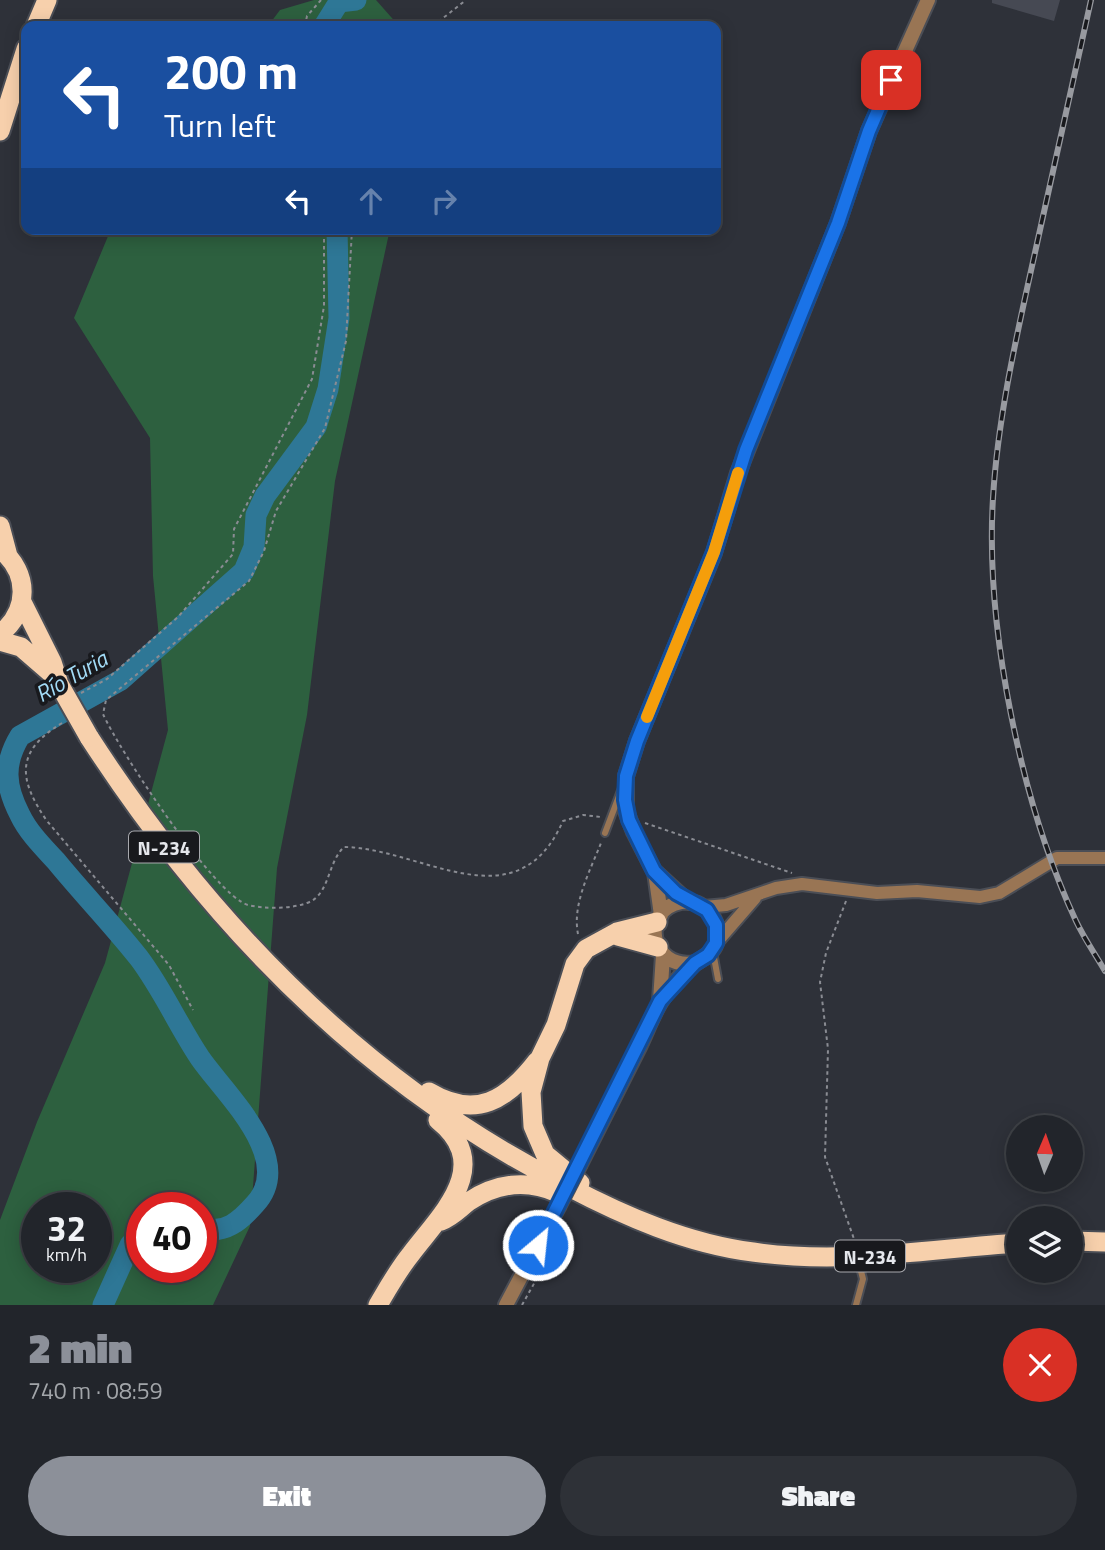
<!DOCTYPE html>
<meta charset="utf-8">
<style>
:root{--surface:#22252b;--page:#2e3137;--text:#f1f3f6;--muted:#a2a5a9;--line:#3f4247;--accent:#8c9099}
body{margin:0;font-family:"Titillium Web",sans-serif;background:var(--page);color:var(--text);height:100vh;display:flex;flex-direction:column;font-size:26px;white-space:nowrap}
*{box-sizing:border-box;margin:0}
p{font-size:23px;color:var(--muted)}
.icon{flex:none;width:38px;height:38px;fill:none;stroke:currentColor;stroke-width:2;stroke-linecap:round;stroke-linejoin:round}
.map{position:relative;height:1305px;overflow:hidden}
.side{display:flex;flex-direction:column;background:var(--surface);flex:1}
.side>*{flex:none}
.banner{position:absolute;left:21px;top:21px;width:700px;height:214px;border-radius:14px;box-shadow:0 4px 18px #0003,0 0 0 2px var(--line);background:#1a4fa0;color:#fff;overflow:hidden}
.needle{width:46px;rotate:2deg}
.tools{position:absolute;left:1006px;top:1115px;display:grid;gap:14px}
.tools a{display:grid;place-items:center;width:77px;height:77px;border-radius:50%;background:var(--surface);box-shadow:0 4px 18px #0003,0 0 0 2px var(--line);font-size:35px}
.speed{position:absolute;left:21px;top:1192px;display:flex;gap:14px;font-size:35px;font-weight:700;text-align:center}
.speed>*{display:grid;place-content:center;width:91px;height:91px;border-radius:50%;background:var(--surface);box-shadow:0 4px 18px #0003,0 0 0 2px var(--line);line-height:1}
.speed small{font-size:18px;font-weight:400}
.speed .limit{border:10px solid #d22;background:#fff;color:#111}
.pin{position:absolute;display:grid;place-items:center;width:60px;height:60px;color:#fff;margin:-30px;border-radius:14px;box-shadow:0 4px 10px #0006}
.me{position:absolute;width:77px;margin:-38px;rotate:28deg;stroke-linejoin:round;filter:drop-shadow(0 0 5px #0008)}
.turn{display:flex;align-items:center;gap:24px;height:147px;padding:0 28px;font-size:32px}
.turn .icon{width:91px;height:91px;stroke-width:2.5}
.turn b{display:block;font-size:49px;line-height:60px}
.lanes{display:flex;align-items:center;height:66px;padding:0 28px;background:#0003;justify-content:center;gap:35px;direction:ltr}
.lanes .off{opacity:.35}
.round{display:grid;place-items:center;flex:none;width:74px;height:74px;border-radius:37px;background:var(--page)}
.head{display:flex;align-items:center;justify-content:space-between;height:119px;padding:0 28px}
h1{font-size:42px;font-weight:800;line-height:52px;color:var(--accent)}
.primary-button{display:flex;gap:14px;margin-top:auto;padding:14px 28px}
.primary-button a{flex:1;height:80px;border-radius:42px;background:var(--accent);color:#fff;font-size:28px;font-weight:800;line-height:80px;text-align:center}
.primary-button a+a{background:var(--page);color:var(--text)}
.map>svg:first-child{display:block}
.green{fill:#2d603f;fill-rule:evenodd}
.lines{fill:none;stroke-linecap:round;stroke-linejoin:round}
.river{stroke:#2e7796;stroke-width:21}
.building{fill:#464953}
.service-casing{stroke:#4b4e56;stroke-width:10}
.minor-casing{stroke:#4b4e56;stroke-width:16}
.tertiary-casing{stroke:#4b4e56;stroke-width:18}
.trunk-casing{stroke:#4b4e56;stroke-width:23}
.path{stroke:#8a8c93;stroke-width:2;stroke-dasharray:3.5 3.5;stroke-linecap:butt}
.service{stroke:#997554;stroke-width:6}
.minor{stroke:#997554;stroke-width:12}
.tertiary{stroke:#997554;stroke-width:14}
.trunk{stroke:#f7d0ac;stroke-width:19}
.rail-casing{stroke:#989aa0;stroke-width:6}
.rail{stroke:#18191d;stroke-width:3.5;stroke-dasharray:10;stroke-linecap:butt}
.tertiary-bridge-casing{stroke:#4b4e56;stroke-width:18;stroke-linecap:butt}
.trunk-bridge-casing{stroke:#4b4e56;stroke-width:23;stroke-linecap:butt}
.tertiary-bridge{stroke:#997554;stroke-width:14}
.trunk-bridge{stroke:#f7d0ac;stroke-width:19}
.route-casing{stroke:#114b97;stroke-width:18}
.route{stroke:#1a73e8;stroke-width:12}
.slow{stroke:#f59e0b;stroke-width:12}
.labels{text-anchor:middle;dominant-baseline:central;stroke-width:7;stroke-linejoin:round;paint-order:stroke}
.shield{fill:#18191d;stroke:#a8a9ae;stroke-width:2}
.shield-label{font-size:19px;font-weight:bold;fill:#e5e7ec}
.water-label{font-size:23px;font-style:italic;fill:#a2dbf6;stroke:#18191d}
</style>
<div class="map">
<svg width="1105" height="1305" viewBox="0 0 1105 1305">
<rect width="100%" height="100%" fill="#2e3139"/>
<!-- green -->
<path class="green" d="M314,0h62l23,26h-131l12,-16z
M111,229h279l-55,252 -28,234 -30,153 -27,358 -37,79h-213v-85l37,-98 68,-159 63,-233 -15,-154 -3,-138 -76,-120zM37,1208h59v59h-59zM142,1208h59v59h-59z"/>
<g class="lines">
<!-- river -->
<path class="river" d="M324,26l15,-24 17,-2
M201,1227c23,9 40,-7 54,-23 42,-45 -31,-111 -55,-146 -22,-33 -37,-68 -61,-100 -26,-33 -56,-64 -83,-97 -13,-14 -28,-29 -36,-46 -15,-29 -17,-51 0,-79l101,-56 123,-109 10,-24 2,-32 9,-19 51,-69 12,-38 11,-71 -2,-89
M103,1305l27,-60 12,-12"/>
</g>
<!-- building -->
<path class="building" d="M992,0h68l-6,21 -62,-18z"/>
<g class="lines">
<defs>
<path id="service" d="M605,833l17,-45
M713,952l5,27
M856,1305l7,-26 -5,-20"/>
<path id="minor" d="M704,907l22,-2 50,-17 26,-4 75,9 40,-2 63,6 19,-4 58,-35h48
M716,943l39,-45"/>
<path id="tertiary" d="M655,872l6,43
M688,902l-34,-31 -20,-39 -8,-21v-35l11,-35 77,-188 24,-80 100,-250 31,-92 59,-131
M660,1001l3,-46
M580,1164c19,-38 39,-77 58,-115 8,-16 14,-34 23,-48 8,-13 21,-27 32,-36 9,-7 19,-10 23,-22 7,-22 -13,-45 -35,-41 -42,8 -31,69 14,61
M506,1305l52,-98"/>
<path id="trunk" d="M36,26l11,-26
M0,131l26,-82
M0,526l8,30
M0,549c30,24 29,62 0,85
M22,602l30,60 7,22
M0,641l21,6 30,26
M89,737c121,187 278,348 478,449 57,30 121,58 186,66 89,13 177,-3 265,-9
M618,936l40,11
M429,1092c47,28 78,8 108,-31
M580,1183l-35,-29 -12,-28 -2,-34 9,-34 16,-33 19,-61 11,-15 31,-17 40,-10
M441,1221c11,-4 18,-12 27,-19 28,-19 59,-23 90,-9
M1071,1241l34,1
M378,1305c10,-17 20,-35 33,-51 30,-40 84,-88 27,-134"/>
</defs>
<!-- service casing -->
<use href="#service" class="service-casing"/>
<!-- minor casing -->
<use href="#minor" class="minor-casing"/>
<!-- tertiary casing -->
<use href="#tertiary" class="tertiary-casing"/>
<!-- trunk casing -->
<use href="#trunk" class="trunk-casing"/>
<!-- path -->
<path class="path" d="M305,26l2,-10 14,-16
M433,26l33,-26
M352,229l-6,112 -21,87 -49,83 -12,40 -15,30 -143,119 -3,14c16,36 111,181 145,191 16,4 43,4 59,-2 23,-8 20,-40 37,-56 78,1 172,79 219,-26l20,-6 18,2
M81,693l26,-14 71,-62 55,-63 1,-25 78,-150 12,-73v-77
M62,723c-48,29 -43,57 -15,98l122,144 24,45
M645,823l147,50
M846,901l-20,52 -6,29 8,67 -3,108 29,82
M578,934c-6,-30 12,-63 23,-91
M522,1305l28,-50"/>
<!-- service -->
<use href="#service" class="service"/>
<!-- minor -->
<use href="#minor" class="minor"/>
<!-- tertiary -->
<use href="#tertiary" class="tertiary"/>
<!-- trunk -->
<use href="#trunk" class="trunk"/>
<defs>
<path id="rail" d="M1091,0c-18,83 -37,165 -55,248 -18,82 -38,166 -43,250 -8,130 28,305 83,423 8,17 19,33 29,50"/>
</defs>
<!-- rail casing -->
<use href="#rail" class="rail-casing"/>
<!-- rail -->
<use href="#rail" class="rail"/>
<defs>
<path id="tertiary-bridge" d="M558,1207l22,-43"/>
<path id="trunk-bridge" d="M59,684l30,53"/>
</defs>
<!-- tertiary-bridge casing -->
<use href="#tertiary-bridge" class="tertiary-bridge-casing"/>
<!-- trunk-bridge casing -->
<use href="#trunk-bridge" class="trunk-bridge-casing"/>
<!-- tertiary-bridge -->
<use href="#tertiary-bridge" class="tertiary-bridge"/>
<!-- trunk-bridge -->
<use href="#trunk-bridge" class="trunk-bridge"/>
</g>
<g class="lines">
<defs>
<path id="route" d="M538,1245l122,-244 35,-38 13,-8 8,-12v-18l-9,-15 -31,-17 -22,-22 -25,-51 -4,-20 1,-24 11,-35 77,-189 32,-102 92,-227 31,-92 22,-51"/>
</defs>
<!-- route casing -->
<use href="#route" class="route-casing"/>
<!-- route -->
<use href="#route" class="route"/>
<!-- slow -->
<path class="slow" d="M647,717l67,-165 24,-79"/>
</g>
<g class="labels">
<!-- shield labels -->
<g class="shield">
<rect x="129" y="831.5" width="70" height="31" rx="5"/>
<rect x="835" y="1240.5" width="70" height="31" rx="5"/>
</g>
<g class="shield-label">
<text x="164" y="847">N-234</text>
<text x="870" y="1256">N-234</text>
</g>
<!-- water labels -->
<g class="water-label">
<text transform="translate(71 676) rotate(-30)">Río Turia</text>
</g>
</g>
</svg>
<div class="tools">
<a><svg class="needle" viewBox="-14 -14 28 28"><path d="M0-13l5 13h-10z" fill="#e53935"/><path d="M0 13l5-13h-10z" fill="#a2a5a9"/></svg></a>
<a><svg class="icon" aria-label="layers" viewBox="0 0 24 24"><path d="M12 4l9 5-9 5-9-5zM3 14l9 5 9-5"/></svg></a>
</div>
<div class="speed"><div>32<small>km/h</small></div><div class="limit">40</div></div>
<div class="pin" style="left:891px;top:80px;background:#d93025"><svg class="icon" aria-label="arrive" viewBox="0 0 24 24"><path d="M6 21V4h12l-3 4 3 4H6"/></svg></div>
<svg class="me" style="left:538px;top:1245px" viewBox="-20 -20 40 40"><circle r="17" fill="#1a73e8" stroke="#fff" stroke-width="3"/><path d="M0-11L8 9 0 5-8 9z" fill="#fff"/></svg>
<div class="banner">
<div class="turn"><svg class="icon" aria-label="left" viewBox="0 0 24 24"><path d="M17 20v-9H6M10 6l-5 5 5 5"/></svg><div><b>200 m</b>Turn left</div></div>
<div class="lanes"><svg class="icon" aria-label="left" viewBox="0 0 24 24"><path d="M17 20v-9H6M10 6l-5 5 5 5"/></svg><svg class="icon off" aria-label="ahead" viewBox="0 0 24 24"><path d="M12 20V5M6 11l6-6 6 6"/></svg><svg class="icon off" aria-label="right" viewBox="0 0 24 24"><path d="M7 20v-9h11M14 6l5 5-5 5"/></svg></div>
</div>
</div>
<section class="side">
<div class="head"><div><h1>2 min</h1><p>740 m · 08:59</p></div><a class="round" style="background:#d93025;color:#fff"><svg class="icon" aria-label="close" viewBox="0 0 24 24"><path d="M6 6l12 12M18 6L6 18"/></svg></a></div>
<div class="primary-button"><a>Exit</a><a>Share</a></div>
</section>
